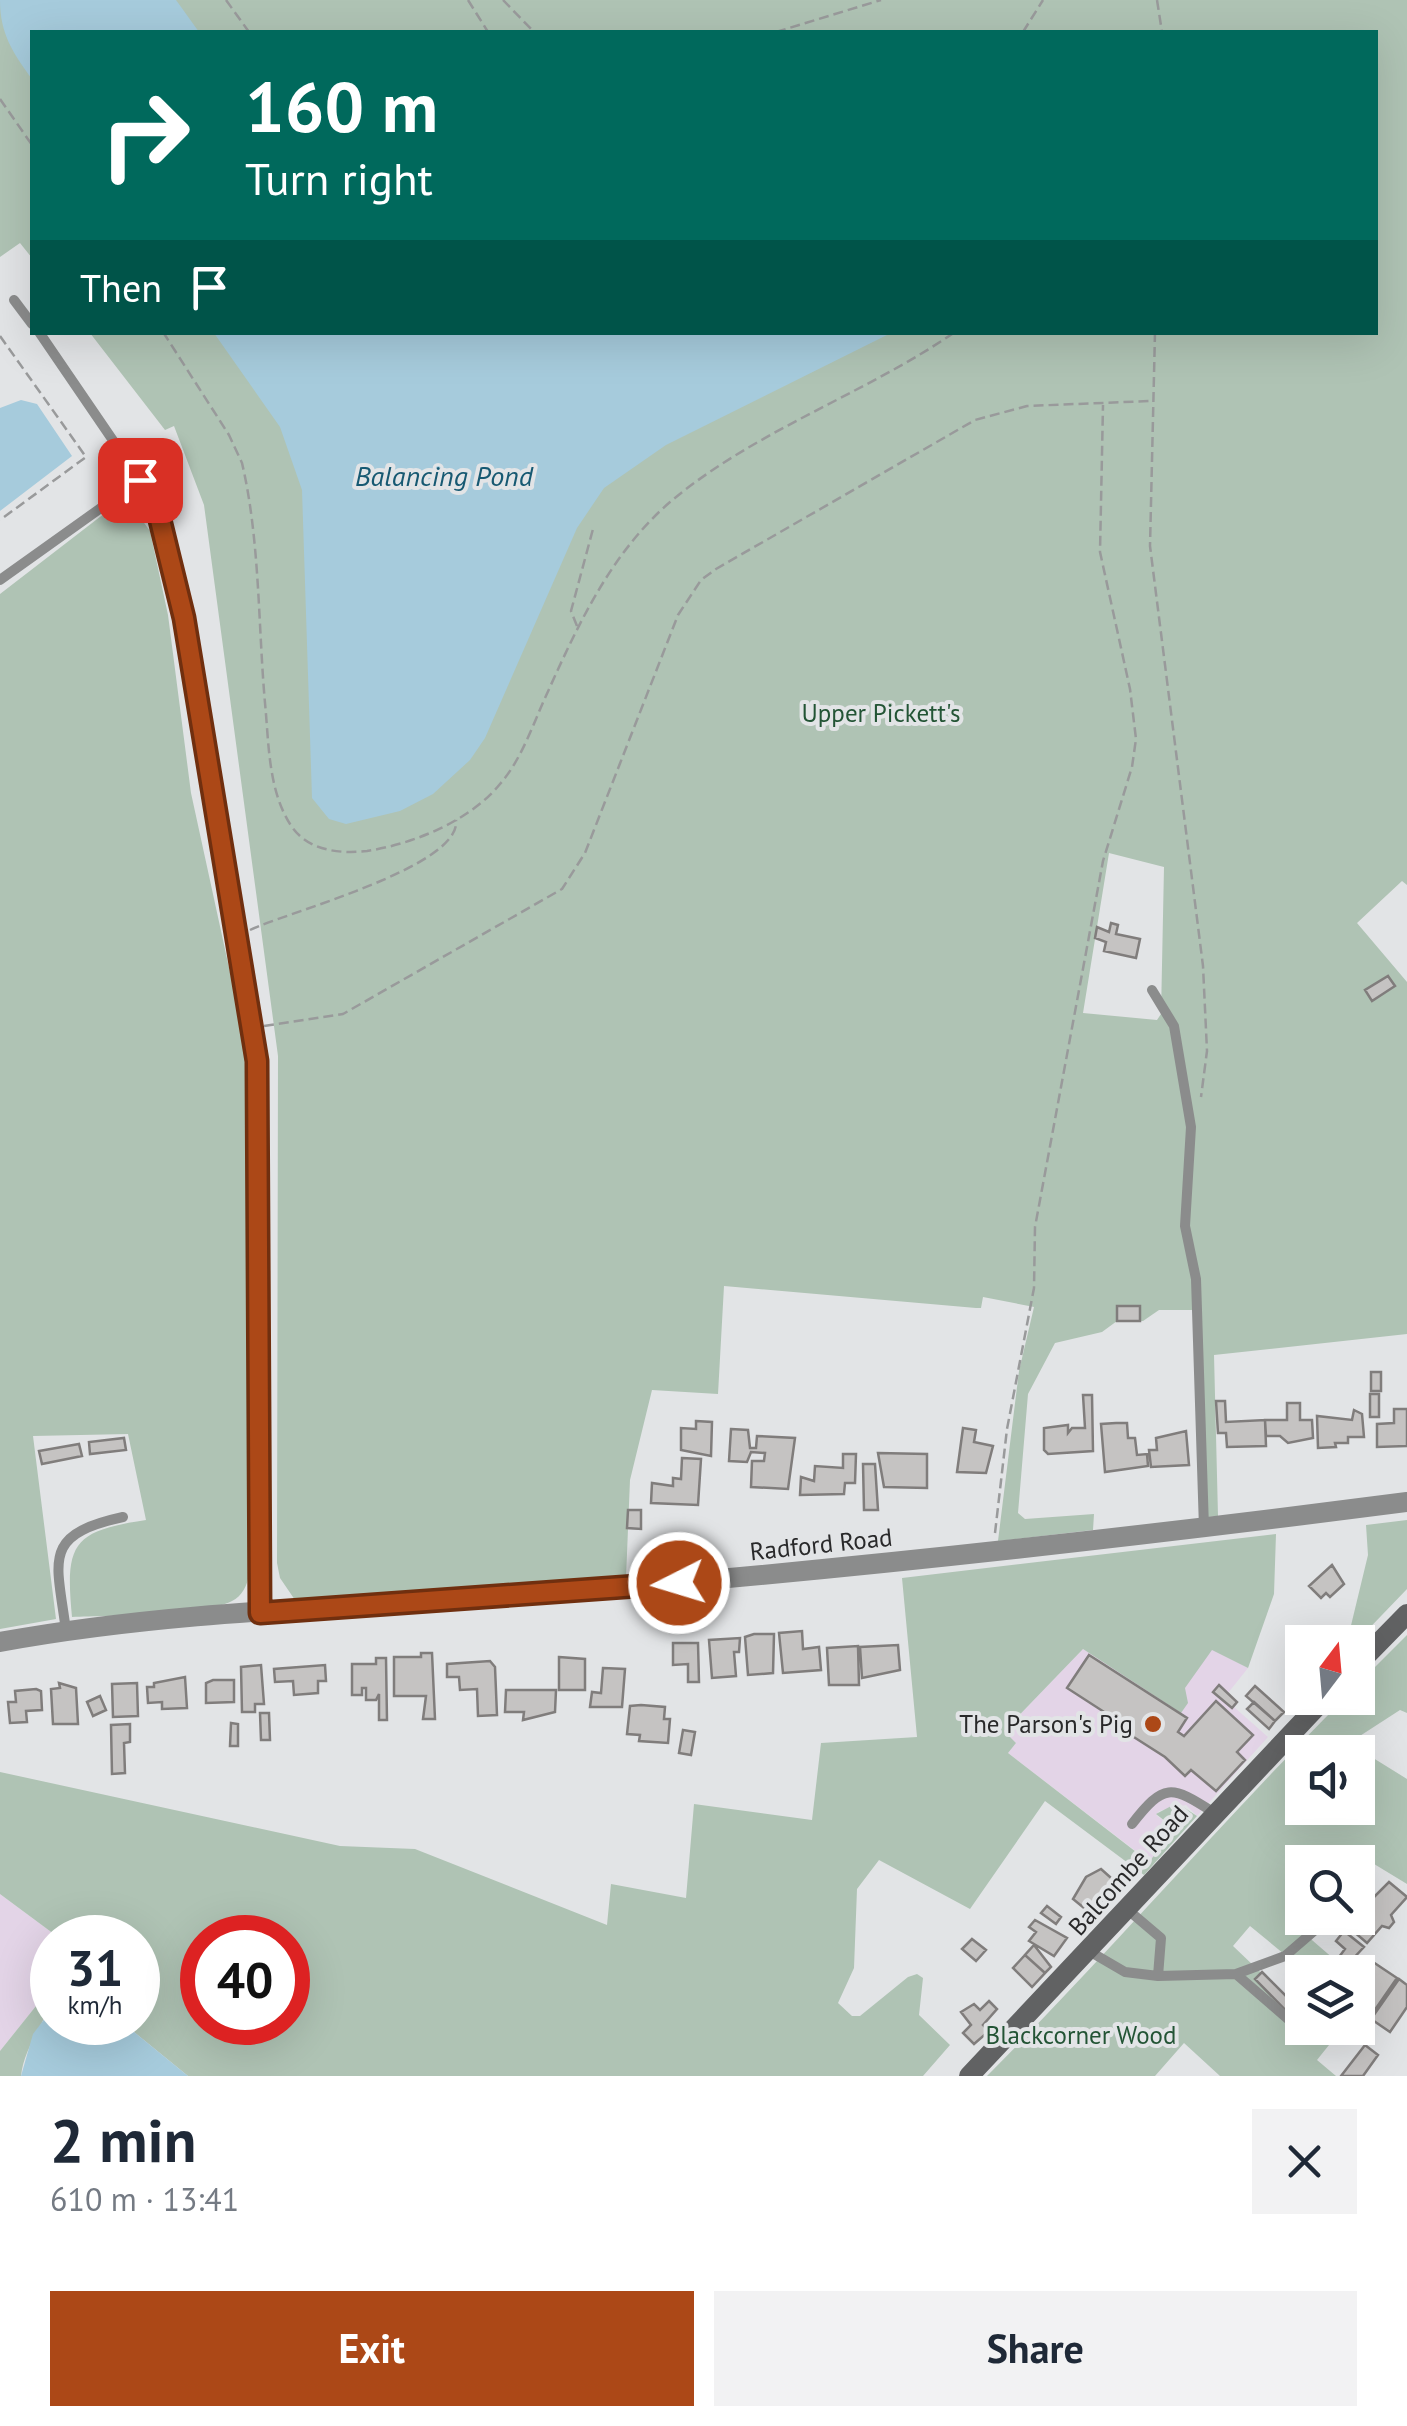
<!DOCTYPE html>
<meta charset="utf-8">
<style>
:root{--surface:#fff;--page:#f2f2f3;--text:#1f2937;--muted:#747a83;--accent:#ac4817}
body{margin:0;font-family:"PT Sans",sans-serif;background:var(--page);color:var(--text);height:100vh;display:flex;flex-direction:column;font-size:38px;white-space:nowrap}
*{box-sizing:border-box;margin:0}
p{font-size:32px;color:var(--muted)}
.icon{flex:none;width:55px;height:55px;fill:none;stroke:currentColor;stroke-width:2;stroke-linecap:round;stroke-linejoin:round}
.map{position:relative;height:2076px;overflow:hidden}
.sheet{display:flex;flex-direction:column;background:var(--surface);flex:1}
.sheet>*{flex:none}
.banner{position:absolute;left:30px;top:30px;width:1348px;height:305px;border-radius:0px;box-shadow:0 10px 40px #0002;background:#00695c;color:#fff;overflow:hidden}
.needle{width:65px;rotate:16deg}
.buttons{position:absolute;left:1285px;top:1625px;display:grid;gap:20px}
.buttons a{display:grid;place-items:center;width:90px;height:90px;border-radius:0px;background:var(--surface);box-shadow:0 10px 40px #0002;font-size:50px}
.speed{position:absolute;left:30px;top:1915px;display:flex;gap:20px;font-size:50px;font-weight:700;text-align:center}
.speed>*{display:grid;place-content:center;width:130px;height:130px;border-radius:50%;background:var(--surface);box-shadow:0 10px 40px #0002;line-height:1}
.speed small{font-size:25px;font-weight:400}
.speed .limit{border:15px solid #d22;background:#fff;color:#111}
.pin{position:absolute;display:grid;place-items:center;width:85px;height:85px;color:#fff;margin:-42px;border-radius:20px;box-shadow:0 5px 15px #0006}
.me{position:absolute;width:110px;margin:-55px;rotate:265deg;stroke-linejoin:round;filter:drop-shadow(0 0 8px #0008)}
.turn{display:flex;align-items:center;gap:35px;height:210px;padding:0 50px;font-size:45px}
.turn .icon{width:130px;height:130px;stroke-width:2.5}
.turn b{display:block;font-size:70px;line-height:85px}
.then{display:flex;align-items:center;height:95px;padding:0 50px;background:#0003;gap:20px;font-size:38px}
.round{display:grid;place-items:center;flex:none;width:105px;height:105px;border-radius:0px;background:var(--page)}
.head{display:flex;align-items:center;justify-content:space-between;height:170px;padding:0 50px}
h1{font-size:60px;font-weight:600;line-height:75px}
.button{display:flex;gap:20px;margin-top:auto;padding:20px 50px}
.button a{flex:1;height:115px;border-radius:0px;background:var(--accent);color:#fff;font-size:40px;font-weight:600;line-height:115px;text-align:center}
.button a+a{background:var(--page);color:var(--text)}
.map>svg:first-child{display:block}
.commercial{fill:#e3d4e7}
.green{fill:#afc3b4;fill-rule:evenodd}
.water{fill:#a6cbdc}
.building{fill:#c5c3c2;stroke:#807d7c;stroke-width:2.5}
.lines{fill:none;stroke-linecap:round;stroke-linejoin:round}
.path{stroke:#999a9b;stroke-width:2.5;stroke-dasharray:10 5;stroke-linecap:butt}
.service{stroke:#8b8c8c;stroke-width:10}
.tertiary{stroke:#8b8c8c;stroke-width:20}
.secondary{stroke:#616263;stroke-width:20}
.route-casing{stroke:#702f0f;stroke-width:25}
.route{stroke:#ac4817;stroke-width:18}
.poi-dot{fill:#ac4817;stroke:#e2e4e6;stroke-width:4}
.labels{text-anchor:middle;dominant-baseline:central;stroke-width:8;stroke-linejoin:round;paint-order:stroke}
.park-label{font-size:25px;fill:#235435;stroke:#e2e4e6}
.street-label{font-size:25px;fill:#29292a;stroke:#e2e4e6}
.poi-label{font-size:25px;fill:#29292a;stroke:#e2e4e6;text-anchor:end}
.water-label{font-size:28px;font-style:italic;fill:#175972;stroke:#e2e4e6}
</style>
<div class="map">
<svg width="1407" height="2076" viewBox="0 0 1407 2076">
<rect width="100%" height="100%" fill="#e2e4e6"/>
<!-- commercial -->
<path class="commercial" d="M1083,1649l98,63 3,-24 28,-39 36,19 -20,25 9,9 -3,5 34,30 -71,79 -11,-11 -27,6 -3,4 19,14 -25,33 -142,-109 8,-10 -13,-11z
M0,1894l58,43 -6,1v48l-52,65z"/>
<!-- green -->
<path class="green" d="M0,0h1407v885l-5,-4 -45,42 50,59v352l-193,21 4,161 -10,1 -8,-207h-41l-16,11h-26l-15,11 -47,11 -27,51 -10,119 7,6 69,-5 -1,16 -95,11 21,-170 15,-64 -51,-10 -2,11h-5l-252,-22 -6,108 -66,-4 -22,90 -4,98 -316,22h-15l-15,-22 -3,-15 1,-507 -74,-551 -30,-79 -9,4 -75,-97 1285,-1v-300h-1343v226l-12,-15 -20,14zM1109,853l55,14 -3,147 -4,6 -74,-7z
M118,503l21,13 11,15 18,84 23,178 57,262 1,520c-2,11 -7,21 -17,26 -31,16 -122,14 -160,16 -7,-73 0,-86 74,-97l-18,-86 -95,2 23,183 -56,10v-1035z
M1407,1520v69l-51,53h-9l21,-87 -2,-30z
M1276,1534l-2,60 -26,74 -36,-18 -27,38 3,15 -7,10 -98,-64 -79,82 12,12 -8,10 141,109 26,-33 -19,-15 21,-11 20,13 -53,59 -99,-74 -75,108 -91,-49 -22,29 -3,79 -16,35 14,13h8l48,-39 9,-3 6,4 -4,37 31,30 -27,31h-735l-65,-53 15,-1v-84l-80,-1 -58,-43v-122l340,74 75,3 192,76 4,-41 75,14 8,-94 118,16 9,-77 96,-6 -15,-159zM202,1938h86v84h-86z
M1407,1635v78l-7,-3 -51,33 58,36v105l-51,-31 -7,9h-47l3,56 -7,10 51,44h-43l-56,-46 -17,20 69,66v16h17l14,12 -16,20 19,16h-116l-36,-33 -29,33h-168c122,-123 235,-255 358,-378h13v-14zM1302,1752h56v56h-56z
M52,1986c0,34 -27,54 -31,90h-21v-25z"/>
<!-- water -->
<path class="water" d="M0,0h176l23,32h-167v47c-19,-26 -32,-45 -32,-79z
M214,333h677l-225,112 -62,43 -27,40 -92,210 -15,22 -37,34 -33,17 -54,13 -17,-5 -17,-21 -10,-308 -22,-63z
M21,400l16,4 35,52 -72,55v-103z
M52,2009v13l71,1 65,53h-167l12,-42z"/>
<!-- building -->
<path class="building" d="M1111,923l7,2 -2,9 24,5 -4,19 -32,-7 2,-9 -11,-4 2,-11 12,5z
M1388,976l7,10 -23,15 -7,-11z
M1117,1306h23v15h-23z
M1371,1372h10v19h-10z
M1370,1394h9v23h-9z
M1083,1395h9l1,56 -45,3 -4,-4v-22l24,-3v8l4,-5h13z
M1216,1401h9l1,21 39,-2 1,26 -39,1 -1,-14h-8z
M1287,1403h13v17h12l1,18 -25,5 -8,-7h-14l-1,-16h22z
M1394,1409h13v37l-30,1v-23l17,-1z
M1354,1410l8,4 2,23h-16v6h-13l1,4 -18,1 -1,-32 35,4z
M696,1421l16,1 -1,34 -30,-6v-22l15,1z
M1116,1423h11l1,15h7l2,17 10,-1 1,12 -43,6 -4,-48z
M963,1428l13,2 -2,12 19,4 -7,27 -29,-1z
M731,1429l17,1 2,18h6l1,-12 38,2 -7,51 -37,-2 1,-26h12l1,-8 -14,-1 -4,10 -18,-1z
M1186,1431l3,34 -38,2 -2,-17h8l-1,-12z
M124,1438l2,12 -36,4 -1,-12z
M79,1444l3,12 -40,8 -3,-13z
M878,1453l49,1v34l-43,-1z
M843,1454h13l-1,29h-10l-1,11 -44,1 1,-18 13,4 1,-15 28,2z
M682,1458l19,1 -3,46 -47,-2 1,-20 21,3v-8l8,1z
M863,1464h12l3,46h-14z
M628,1510h13v19l-14,-1z
M1332,1565l12,19 -14,13 -4,-4 -5,5 -12,-12z
M802,1631l1,18 16,-2 2,23 -38,3 -4,-40z
M754,1634h20l-1,39 -25,2 -3,-38z
M740,1638l-1,14h-5l2,24 -24,2 -3,-38z
M673,1643h25l1,39h-11v-18l-15,1z
M898,1645l2,25 -38,8 -2,-31z
M858,1646l1,39h-30l-2,-37z
M421,1653h11l3,66h-12l3,-23h-32v-39h27z
M1089,1655l98,63 -9,14 6,4 32,-35 37,34 -16,17 8,8 -29,31 -25,-21 -6,6 -20,-19 -36,-23 3,-4 -65,-42z
M559,1657l26,2v31h-26z
M376,1658h10l1,62h-8v-26l-3,6h-10v-12h-4v7h-10v-31h24z
M490,1661l5,6 2,48 -19,1 -1,-27 -17,1 -1,-13h-12v-13z
M261,1665l3,39h-9v8h-13l-1,-45z
M325,1665l1,16h-8v12l-24,2 -1,-14 -18,1 -1,-13z
M603,1668l22,1 -3,38h-32l2,-15 9,1z
M185,1677l2,31 -25,1v-7l-14,1 -1,-16h7v-4z
M213,1680h21v22l-28,1v-20z
M59,1683l17,5 2,36h-25l-2,-35 9,-1z
M137,1683l1,33 -25,1 -1,-33z
M1219,1685l18,17 -5,6 -19,-16z
M1255,1686l29,26 -9,9 -29,-25z
M36,1689l5,2 1,19 -16,1 1,11 -17,1 -2,-21h8l-1,-11z
M506,1690h50l-1,22 -32,8 1,-8h-19z
M100,1696l6,14 -13,6 -6,-14z
M1254,1702l21,19 -6,8 -22,-20z
M641,1705l24,2 -1,12h6l-2,24 -29,-2 1,-6 -13,-1 3,-28z
M260,1713h9l1,27h-9z
M231,1723l7,1v22h-8z
M130,1724v18l-6,1 1,30 -13,1 -1,-49z
M683,1730l12,2 -4,23 -12,-2z
M1101,1869l18,16 -30,27 -16,-13 13,-22z
M1389,1882l18,15 -16,18 3,7 -5,6 -7,-2 -15,17 -21,-18z
M1047,1906l14,11 -5,7 -15,-11z
M1035,1920l32,18 -13,18 -25,-15 7,-9 -7,-5z
M1344,1931l20,16 -16,17 -9,-7 6,-8 -9,-8z
M972,1939l14,11 -10,11 -14,-12z
M1034,1945l17,22 -6,6 -20,-18z
M1025,1955l20,18 -13,14 -19,-19z
M1370,1960l27,18 -27,39 -12,-9v-30z
M1262,1972l40,40v15l-47,-48z
M1399,1979l8,6v22l-17,25 -19,-13z
M989,2001l8,8 -14,16 6,6 -15,13 -11,-11 8,-8 -10,-13 13,-8 6,6z
M1365,2045l13,10 -15,21h-22z"/>
<g class="lines">
<!-- path -->
<path class="path" d="M226,0l23,32
M468,0l20,32
M503,0l31,32
M1157,0l5,32
M776,32l105,-32
M1023,32l20,-32
M0,99l32,46
M163,332l66,103 13,28c18,77 16,161 23,240 4,41 3,89 27,124 17,24 48,27 75,24 46,-7 103,-30 133,-67 21,-24 32,-57 45,-86 32,-71 65,-144 125,-196 84,-71 195,-108 285,-170
M1155,332l-5,214 53,420 4,85 -6,46
M0,336l86,121 -86,63
M577,626l-6,-15 22,-82
M250,930c34,-17 212,-63 206,-110
M264,1026l79,-12 219,-125 23,-36 93,-238 23,-35 15,-11 259,-149 52,-14 123,-5
M995,1533l12,-104 27,-141 1,-61 68,-366 29,-94 4,-28 -6,-50 -30,-137 3,-147"/>
<!-- service -->
<path class="service" d="M14,300l18,24
M39,332l101,148
M0,580l140,-100 19,37 25,101 73,443 3,552
M1152,990l22,36 17,101 -6,99 11,53 8,249
M66,1631c-9,-71 -25,-96 57,-114
M1132,1824c32,-41 39,-39 81,-12
M1089,1951l36,21 33,4 3,-38 -33,-28
M1236,1974l49,-18 44,-38
M1158,1976l78,-2 75,65h12l13,-11"/>
<!-- tertiary -->
<path class="tertiary" d="M0,1642c185,-34 377,-35 565,-50 281,-22 562,-54 842,-90"/>
<!-- secondary -->
<path class="secondary" d="M1358,1664l49,-50
M969,2076l356,-378"/>
</g>
<g class="lines">
<defs>
<path id="route" d="M140,480l19,36 25,102 73,443 3,552 419,-30"/>
</defs>
<!-- route casing -->
<use href="#route" class="route-casing"/>
<!-- route -->
<use href="#route" class="route"/>
</g>
<!-- markers -->
<circle class="poi-dot" cx="1153" cy="1724" r="10"/>
<g class="labels">
<!-- park labels -->
<g class="park-label">
<text x="881" y="713">Upper Pickett's</text>
<text x="1081" y="2035">Blackcorner Wood</text>
</g>
<!-- street labels -->
<g class="street-label">
<text transform="translate(821 1544) rotate(-6)">Radford Road</text>
<text transform="translate(1128 1870) rotate(-48)">Balcombe Road</text>
</g>
<!-- poi labels -->
<g class="poi-label">
<text x="1133" y="1724">The Parson's Pig</text>
</g>
<!-- water labels -->
<g class="water-label">
<text x="444" y="475">Balancing Pond</text>
</g>
</g>
</svg>
<div class="buttons">
<a><svg class="needle" viewBox="-14 -14 28 28"><path d="M0-13l5 13h-10z" fill="#e53935"/><path d="M0 13l5-13h-10z" fill="#747a83"/></svg></a>
<a><svg class="icon" aria-label="sound" viewBox="0 0 24 24"><path d="M4 9h4l5-4v14l-5-4H4zM17 9q2 3 0 6"/></svg></a>
<a><svg class="icon" aria-label="search" viewBox="0 0 24 24"><circle cx="10" cy="10" r="6"/><path d="M15 15l6 6"/></svg></a>
<a><svg class="icon" aria-label="layers" viewBox="0 0 24 24"><path d="M12 4l9 5-9 5-9-5zM3 14l9 5 9-5"/></svg></a>
</div>
<div class="speed"><div>31<small>km/h</small></div><div class="limit">40</div></div>
<div class="pin" style="left:140px;top:480px;background:#d93025"><svg class="icon" aria-label="arrive" viewBox="0 0 24 24"><path d="M6 21V4h12l-3 4 3 4H6"/></svg></div>
<svg class="me" style="left:679px;top:1583px" viewBox="-20 -20 40 40"><circle r="17" fill="#ac4817" stroke="#fff" stroke-width="3"/><path d="M0-11L8 9 0 5-8 9z" fill="#fff"/></svg>
<div class="banner">
<div class="turn"><svg class="icon" aria-label="right" viewBox="0 0 24 24"><path d="M7 20v-9h11M14 6l5 5-5 5"/></svg><div><b>160 m</b>Turn right</div></div>
<div class="then">Then<svg class="icon" aria-label="arrive" viewBox="0 0 24 24"><path d="M6 21V4h12l-3 4 3 4H6"/></svg></div>
</div>
</div>
<section class="sheet">
<div class="head"><div><h1>2 min</h1><p>610 m · 13:41</p></div><a class="round"><svg class="icon" aria-label="close" viewBox="0 0 24 24"><path d="M6 6l12 12M18 6L6 18"/></svg></a></div>
<div class="button"><a>Exit</a><a>Share</a></div>
</section>
